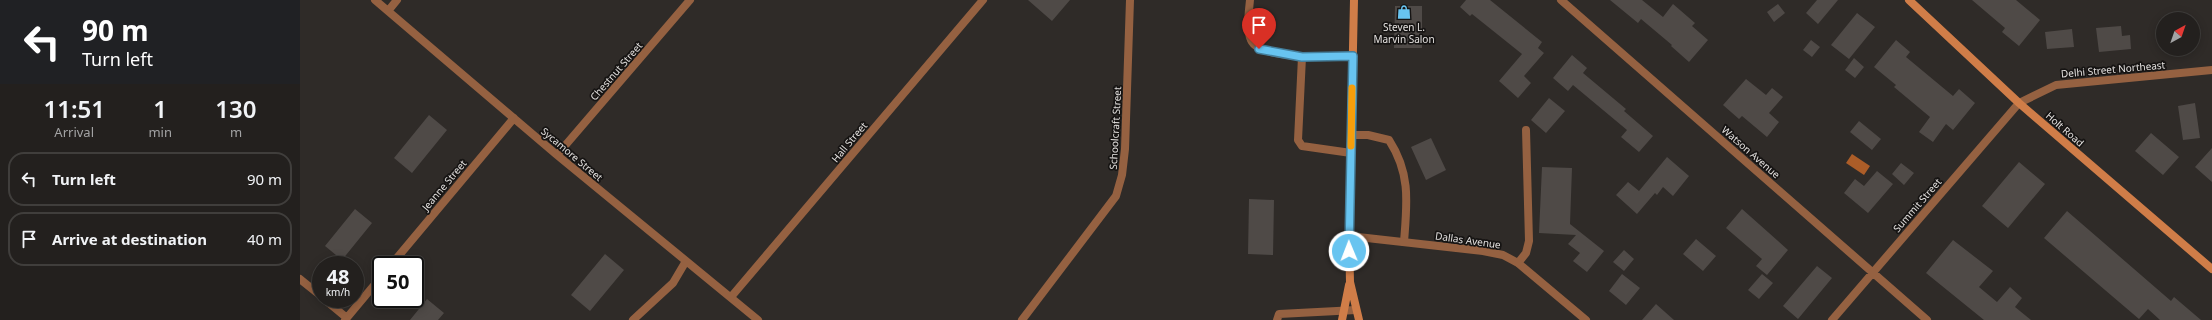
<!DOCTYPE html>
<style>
:root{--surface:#23201e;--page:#2b2827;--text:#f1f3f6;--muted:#a3a3a4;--line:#403e3c}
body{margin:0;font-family:"Noto Sans",sans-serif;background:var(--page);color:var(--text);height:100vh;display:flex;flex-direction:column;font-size:15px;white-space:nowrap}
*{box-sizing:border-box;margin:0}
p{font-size:13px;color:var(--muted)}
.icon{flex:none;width:22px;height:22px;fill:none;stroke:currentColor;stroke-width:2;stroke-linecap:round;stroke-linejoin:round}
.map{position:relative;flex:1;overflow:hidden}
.details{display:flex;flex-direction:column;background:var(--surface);width:300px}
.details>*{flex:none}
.banner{background:#202124;color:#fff;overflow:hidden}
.needle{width:26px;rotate:40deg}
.buttons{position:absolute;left:1856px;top:12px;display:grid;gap:8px}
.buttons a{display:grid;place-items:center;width:44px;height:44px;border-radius:50%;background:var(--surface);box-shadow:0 2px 10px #0003,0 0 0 1px var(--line);font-size:20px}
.speed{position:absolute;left:12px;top:256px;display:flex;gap:8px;font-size:20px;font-weight:700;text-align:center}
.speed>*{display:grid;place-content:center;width:52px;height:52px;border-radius:50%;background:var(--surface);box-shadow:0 2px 10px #0003,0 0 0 1px var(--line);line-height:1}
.speed small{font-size:10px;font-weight:400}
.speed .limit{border:2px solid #111;border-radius:6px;background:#fff;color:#111}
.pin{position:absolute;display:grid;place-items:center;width:34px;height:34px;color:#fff;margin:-41px -17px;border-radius:50% 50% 50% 0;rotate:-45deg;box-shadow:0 0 4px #0007}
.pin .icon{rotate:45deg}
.me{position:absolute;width:44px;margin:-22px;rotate:359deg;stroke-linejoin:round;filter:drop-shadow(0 0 3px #0008)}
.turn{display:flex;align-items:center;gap:14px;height:84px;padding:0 16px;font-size:18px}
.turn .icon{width:52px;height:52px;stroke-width:2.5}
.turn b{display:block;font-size:28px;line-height:34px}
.eta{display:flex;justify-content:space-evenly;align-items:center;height:68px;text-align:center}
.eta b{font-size:24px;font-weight:600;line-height:28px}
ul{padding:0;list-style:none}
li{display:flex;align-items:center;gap:12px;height:54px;margin:0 8px 6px;padding:0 8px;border:2px solid var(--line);border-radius:16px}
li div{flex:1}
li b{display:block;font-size:15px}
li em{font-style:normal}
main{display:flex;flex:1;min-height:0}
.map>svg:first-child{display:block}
.water{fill:#ac5d28}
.building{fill:#4f4a47}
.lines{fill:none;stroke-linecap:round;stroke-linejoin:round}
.lane{stroke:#956141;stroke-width:8}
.street{stroke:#956141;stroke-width:8}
.secondary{stroke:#d07d48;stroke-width:8}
.route-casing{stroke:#447f9c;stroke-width:10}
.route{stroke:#68c4f0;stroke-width:7}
.slow{stroke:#f59e0b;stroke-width:7}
.labels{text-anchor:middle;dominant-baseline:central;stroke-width:3.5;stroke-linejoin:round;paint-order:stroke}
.poi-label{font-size:10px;fill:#e4e1df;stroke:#161413}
.street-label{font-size:10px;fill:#e4e1df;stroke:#161413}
</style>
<main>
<section class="details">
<div class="banner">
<div class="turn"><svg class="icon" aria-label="left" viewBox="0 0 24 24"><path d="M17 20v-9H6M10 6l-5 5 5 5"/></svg><div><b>90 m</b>Turn left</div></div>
</div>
<div class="eta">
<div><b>11:51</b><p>Arrival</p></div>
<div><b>1</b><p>min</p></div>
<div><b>130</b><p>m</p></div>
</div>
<ul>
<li><svg class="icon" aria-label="left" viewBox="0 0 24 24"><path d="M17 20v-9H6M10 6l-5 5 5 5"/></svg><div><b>Turn left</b></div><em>90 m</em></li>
<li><svg class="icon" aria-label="arrive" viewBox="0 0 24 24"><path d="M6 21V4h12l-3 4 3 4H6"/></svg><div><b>Arrive at destination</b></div><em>40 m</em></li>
</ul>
</section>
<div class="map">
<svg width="1912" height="320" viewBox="0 0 1912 320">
<rect width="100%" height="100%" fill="#2f2b28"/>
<!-- water -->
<path class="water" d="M1552,154l18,12 -6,9 -18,-12z"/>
<!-- building -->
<path class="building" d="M728,0h42l-18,21z
M1166,0h24l52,42 -4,6 6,5 -20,23 7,7 -13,15 -19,-17 23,-27 -50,-40 -2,2 -10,-9z
M1310,0h32l21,17 10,-13 22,19 -3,3 16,14 -19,22 -18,-16 1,-1 -31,-26 -3,4z
M1517,0h21l-20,24 -12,-11z
M1672,0h44l24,20 -21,26 -17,-14 3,-4z
M1478,4l7,9 -11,9 -7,-10z
M1095,6h27v42h-28z
M1557,13l18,14 -26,32 -18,-14z
M1821,26l1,10 8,-1 1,14 -32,3 -3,-24z
M1772,29l2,18 -27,2 -2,-17z
M1511,40l9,7 -8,10 -9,-7z
M1596,40l14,12 -4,5 47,39 6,-7 16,14 -22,27 -7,-6 -13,18 -14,-10 11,-15 -36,-30 2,-2 -22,-18z
M1272,55l15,13 -4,5 43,36 -2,2 29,25 -14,16 -18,-15 6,-7 -54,-45 -5,6 -15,-13z
M1554,58l10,9 -9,11 -10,-8z
M1446,79l20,16 6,-7 11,9 -14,16 10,9 -12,15 -25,-21 -3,3 -16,-14z
M1249,98l16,13 -19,22 -15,-13z
M1895,103l5,35 -17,2 -5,-34z
M129,115l18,15 -35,43 -18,-15z
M1559,121l22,18 -9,11 -22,-18z
M1851,133l28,24 -16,18 -28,-24z
M1131,138l15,32 -20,10 -15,-33z
M1912,148v34l-17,-15z
M1367,157l22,19 -16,20 -10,-9 -6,8 -2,-2 -18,21 -21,-19 12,-13 11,9z
M1719,162l26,22 -37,44 -26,-22z
M1601,163l13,10 -10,12 -12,-11z
M1242,167l30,1 -2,56 34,27 -17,21 -14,-11 7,-8 -12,-9 8,-9 -37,-2z
M1577,171l16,13 -25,29 -24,-20 11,-14 9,7z
M949,199l25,1 -1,55 -25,-1z
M55,209l17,14 -30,37 -17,-14z
M1442,209l46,41 -21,25 -11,-9 6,-7 -36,-31z
M1767,211l104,90 3,-4 27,23h-41l-12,-11 -9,10 -95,-81z
M1396,239l20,17 -13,15 -20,-17z
M1653,240l40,31 -14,16 18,15 13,-15 12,11 -7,9 16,13h-47l-58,-47z
M1324,250l10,9 -10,12 -11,-9z
M305,254l19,16 -34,41 -19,-16z
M1517,266l15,12 -34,41 -15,-13z
M1322,274l18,14 -14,17 -17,-14z
M1462,274l11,9 -14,16 -11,-9z
M127,299l17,14 -6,7h-28z
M1356,304l18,16h-32z"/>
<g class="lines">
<!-- lane -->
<path class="lane" d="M950,0c-1,11 -4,29 1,40 9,21 82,16 102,16
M1002,57l-4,83 4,6 49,7
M1051,135h17l21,5c22,34 18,63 15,102
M1218,263l8,-10 3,-12 -3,-111
M977,320l2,-6 77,-4"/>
<!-- street -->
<path class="street" d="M75,0l182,155 201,165
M1261,0l366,320
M88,11l9,-11
M257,155l133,-155
M1049,236l134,15 20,4 15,8 68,57
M91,265l123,-147
M0,279l21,17
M431,297l252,-297
M24,299l23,19
M45,320l36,-43
M333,320l40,-37 13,-22
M722,320l94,-124 6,-21 3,-26 5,-149
M1532,320l187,-217 37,-18 156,-15"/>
<!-- secondary -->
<path class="secondary" d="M1054,0l-5,236 1,46 9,38
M1609,0l110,103 193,166
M1042,320l7,-35"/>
</g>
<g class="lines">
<defs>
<path id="route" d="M959,49l43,8 51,-1 -4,195"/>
</defs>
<!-- route casing -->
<use href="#route" class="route-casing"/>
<!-- route -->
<use href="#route" class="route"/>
<!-- slow -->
<path class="slow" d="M1051,146l1,-58"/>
</g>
<!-- icons -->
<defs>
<symbol id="shop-bare" viewBox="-9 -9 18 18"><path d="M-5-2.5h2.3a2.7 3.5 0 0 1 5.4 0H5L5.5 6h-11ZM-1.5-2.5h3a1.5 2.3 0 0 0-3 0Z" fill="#68c4f0" stroke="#161413" stroke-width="2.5" paint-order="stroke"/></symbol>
</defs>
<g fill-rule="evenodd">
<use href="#shop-bare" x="1094" y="2" width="20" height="20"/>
</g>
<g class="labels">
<!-- poi labels -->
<g class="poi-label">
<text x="1104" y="27">Steven L.<tspan x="1104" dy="12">Marvin Salon</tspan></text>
</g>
<!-- street labels -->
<g class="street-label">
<text transform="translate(1813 69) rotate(-5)">Delhi Street Northeast</text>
<text transform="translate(316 71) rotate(-49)">Chestnut Street</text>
<text transform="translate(815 128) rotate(-87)">Schoolcraft Street</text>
<text transform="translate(1765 129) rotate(41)">Holt Road</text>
<text transform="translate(549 142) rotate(-50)">Hall Street</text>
<text transform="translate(1451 152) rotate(41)">Watson Avenue</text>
<text transform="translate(272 154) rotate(40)">Sycamore Street</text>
<text transform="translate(144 185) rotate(-50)">Jeanne Street</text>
<text transform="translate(1617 205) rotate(-49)">Summit Street</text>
<text transform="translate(1168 240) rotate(8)">Dallas Avenue</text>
</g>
</g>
</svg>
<div class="buttons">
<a><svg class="needle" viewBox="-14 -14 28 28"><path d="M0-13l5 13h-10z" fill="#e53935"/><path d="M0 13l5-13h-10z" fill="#a3a3a4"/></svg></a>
</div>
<div class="speed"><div>48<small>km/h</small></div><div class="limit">50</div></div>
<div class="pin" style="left:959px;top:49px;background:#d93025"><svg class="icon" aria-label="arrive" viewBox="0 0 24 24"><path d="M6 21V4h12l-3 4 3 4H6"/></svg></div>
<svg class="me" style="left:1049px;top:251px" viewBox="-20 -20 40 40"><circle r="17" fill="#68c4f0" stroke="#fff" stroke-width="3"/><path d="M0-11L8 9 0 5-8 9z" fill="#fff"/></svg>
</div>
</main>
